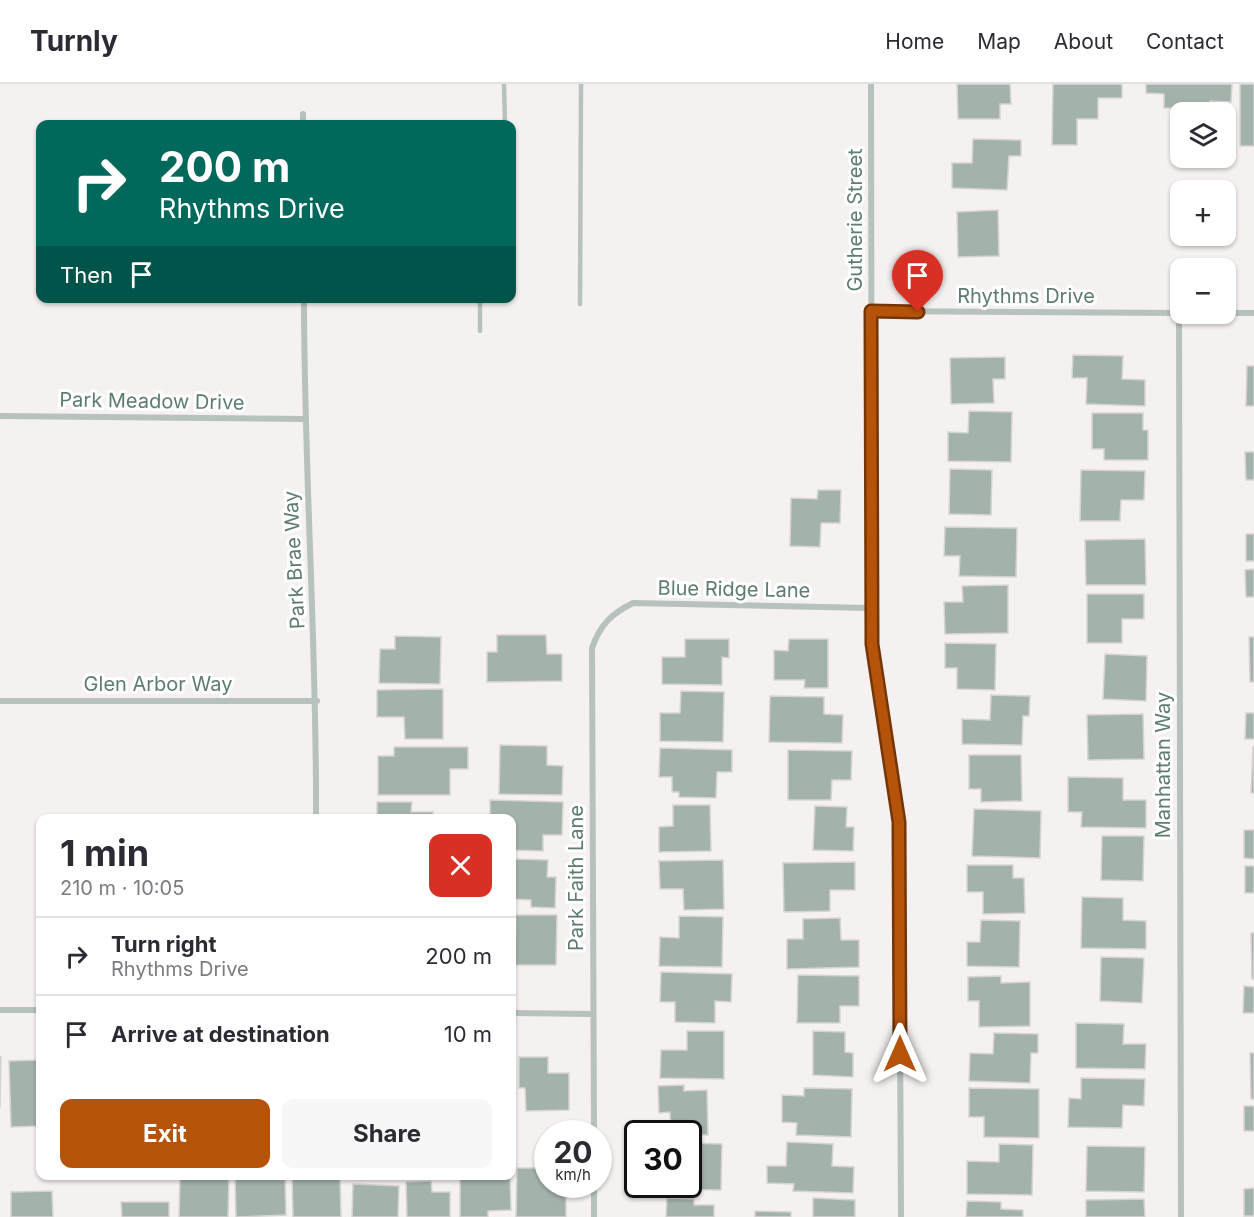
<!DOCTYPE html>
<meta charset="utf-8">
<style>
:root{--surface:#fff;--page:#f7f7f7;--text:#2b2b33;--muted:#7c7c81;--line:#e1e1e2;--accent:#b45309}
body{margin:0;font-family:Inter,sans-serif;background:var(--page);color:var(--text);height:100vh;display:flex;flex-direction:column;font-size:22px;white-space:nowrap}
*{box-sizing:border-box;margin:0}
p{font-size:20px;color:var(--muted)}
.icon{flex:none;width:33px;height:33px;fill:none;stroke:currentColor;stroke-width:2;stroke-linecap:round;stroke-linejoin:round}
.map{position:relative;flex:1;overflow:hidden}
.drawer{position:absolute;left:36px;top:730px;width:480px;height:366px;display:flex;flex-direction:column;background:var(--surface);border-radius:12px;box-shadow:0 2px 4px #0004}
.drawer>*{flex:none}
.hud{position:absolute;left:36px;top:36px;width:480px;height:183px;border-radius:12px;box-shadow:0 2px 4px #0004;background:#00695c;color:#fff;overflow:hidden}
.controls{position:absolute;left:1170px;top:18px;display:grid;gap:12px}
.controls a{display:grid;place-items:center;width:66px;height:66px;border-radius:12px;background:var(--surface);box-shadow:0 2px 4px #0004;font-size:30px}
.speed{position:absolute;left:534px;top:1036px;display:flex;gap:12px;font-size:30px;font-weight:700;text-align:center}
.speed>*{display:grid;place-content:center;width:78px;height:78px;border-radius:50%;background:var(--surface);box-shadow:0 2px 4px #0004;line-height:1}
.speed small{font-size:15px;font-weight:400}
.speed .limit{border:3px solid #111;border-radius:9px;background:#fff;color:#111}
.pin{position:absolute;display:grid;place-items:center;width:51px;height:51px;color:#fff;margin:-62px -26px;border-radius:50% 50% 50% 0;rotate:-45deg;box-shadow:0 0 6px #0007}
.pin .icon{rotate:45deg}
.me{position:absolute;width:66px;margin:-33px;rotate:0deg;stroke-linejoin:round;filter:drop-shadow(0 0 4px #0008)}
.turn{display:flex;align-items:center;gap:21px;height:126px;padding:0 24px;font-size:27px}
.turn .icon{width:78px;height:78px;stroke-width:2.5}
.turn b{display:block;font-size:42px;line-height:51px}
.then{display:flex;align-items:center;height:57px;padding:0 24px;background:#0003;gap:12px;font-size:22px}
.round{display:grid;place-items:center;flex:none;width:63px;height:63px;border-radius:12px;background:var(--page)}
.summary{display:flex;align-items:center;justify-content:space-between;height:102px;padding:0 24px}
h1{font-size:36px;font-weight:700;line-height:45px}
.primary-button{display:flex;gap:12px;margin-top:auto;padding:12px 24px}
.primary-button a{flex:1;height:69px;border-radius:12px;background:var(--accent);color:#fff;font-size:24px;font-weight:700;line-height:69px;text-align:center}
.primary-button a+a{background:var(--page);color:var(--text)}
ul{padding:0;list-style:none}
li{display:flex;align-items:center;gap:18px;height:78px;padding:0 24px;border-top:2px solid var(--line)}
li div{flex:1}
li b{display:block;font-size:22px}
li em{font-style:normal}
header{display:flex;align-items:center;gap:36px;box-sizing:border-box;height:84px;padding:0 30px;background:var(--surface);border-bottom:2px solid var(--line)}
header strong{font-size:28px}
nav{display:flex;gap:33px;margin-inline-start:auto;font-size:21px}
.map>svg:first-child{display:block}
.building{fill:#a4b2ac;stroke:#d6d4d3;stroke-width:1.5}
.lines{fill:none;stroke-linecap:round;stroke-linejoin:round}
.service{stroke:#b7c1bd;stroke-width:4.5}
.minor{stroke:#b7c1bd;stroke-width:6}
.route-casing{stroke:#753606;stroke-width:15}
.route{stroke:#b45309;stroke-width:10}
.labels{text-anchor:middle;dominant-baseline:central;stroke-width:6;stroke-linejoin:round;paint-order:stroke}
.street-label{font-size:20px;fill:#5e7c71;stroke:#fff}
</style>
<header>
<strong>Turnly</strong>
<nav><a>Home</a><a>Map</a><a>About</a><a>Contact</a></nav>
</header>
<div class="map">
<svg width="1254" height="1133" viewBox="0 0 1254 1133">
<rect width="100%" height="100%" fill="#f5f1f0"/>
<!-- building -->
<path class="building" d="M957,0h53l1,20h-11v15h-42z
M1053,0h69v14h-24v21h-21v26h-25z
M1146,0h86l-1,18 -21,-1v11h-30v13h-5v-17h-11v-14l-18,-1z
M1240,0h14v62h-14z
M973,55l48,1v16h-12l-2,34 -55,-2v-25h20z
M998,126l1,46 -41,1 -1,-45z
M1073,271l50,1 -1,23 23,1v26l-59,-2 1,-26h-15z
M1005,273v22h-12l1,24 -43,1 -1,-46z
M1247,282h7v40h-8z
M969,327l43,1 -1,50 -63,-1v-29l20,1z
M1092,329h51v17h5v30h-44v-11h-12z
M1245,368h9v28h-8z
M950,385l42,1 -1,45 -42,-1z
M1081,386l64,1 -1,29h-23l-1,21h-40z
M818,406h23l-1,33h-19l-1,24 -30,-1 1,-48 26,1z
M945,443l72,1 -1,49 -57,-1 1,-20h-16z
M1246,450h8v27h-8z
M1145,455l1,46h-60l-1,-45z
M1254,485v28h-8l-1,-27z
M1008,501v48l-63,1 -1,-32h19l-1,-16z
M1087,510h57v25h-22v24h-35z
M497,551h49l1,19h15v27l-75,1v-30h10z
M395,552l46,1 -1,47 -61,-1 1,-34h15z
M1249,553h5v45h-4z
M685,555h44v19l-7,-1v28l-60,-1v-27h23z
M789,555h39v49h-24l1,-8h-31v-30l14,1z
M945,559l51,1 -1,46 -38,-1v-21h-12z
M1105,570l42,2 -1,45 -43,-2z
M443,605v50h-38l-1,-22h-27v-27z
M681,607l43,1 -1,50 -63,-1v-28h20z
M991,611l39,1 -1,20h-6l-1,29 -60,-1v-25l28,1z
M770,612l54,1v17l19,1 -1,28 -73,-1z
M1246,629h8v26h-9z
M1143,630l1,45 -56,1 -1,-45z
M500,661l47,1v19l16,1 -1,29 -63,-1z
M394,663h74v22h-18v26h-72v-39h16z
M1253,663h1v46h-3z
M660,664l72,2v22h-15l-1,26 -37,-1v-5h-7v-15h-13z
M788,666l64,1 -1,29h-19l-1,20h-43z
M969,671h52l1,46 -41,1v-13h-12z
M1068,693l55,1v22h23v28l-65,-1 1,-15h-14z
M490,716l73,2 -1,33h-19v16l-31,-1v-31h-22z
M377,718h35l-1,10h22v7h-56z
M673,721h37l1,46 -52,1v-25l14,-1z
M815,722l32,1 -1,20h8l-1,24 -40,-1z
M974,725l67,2 -1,47 -68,-2z
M1244,746h10v29l-10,-1z
M1102,752h42l-1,45 -42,-1z
M514,775l34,1 -1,17h9l-1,31 -24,-1v-7l-19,-1z
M723,776l1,49 -40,1 -1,-21h-23l-1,-28z
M855,778v28h-25v21l-46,1 -1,-49z
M967,781h46v13h11l1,35 -42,1v-22h-16z
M1245,782h9v27h-9z
M1082,813l41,1v22l23,1v28l-65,-1z
M516,831h41l-1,50h-41z
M679,832l44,1 -1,50 -63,-1 1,-29 19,1z
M840,834l1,22h18v27l-72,2v-30h16v-20z
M981,836l39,1 -1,46 -52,-1v-24h13z
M1251,849h3v46h-2z
M1101,873l43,1 -2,45 -42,-2z
M661,888l71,2 -1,28 -16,-1v22l-40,-1v-20h-15z
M798,891l61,1v30h-19v17h-43z
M1001,892v7l29,-1v44l-51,1v-26h-11v-24z
M1244,902l10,1v26h-11z
M1076,939l48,1 -1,20h23l-1,25 -69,-1z
M687,947h37v48l-64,-1 1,-28h26z
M813,947l32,1v20l8,1v24l-40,-2z
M994,949l44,1v19h-7l-1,30 -61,-2 1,-28 23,1z
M1250,969h4v46h-3z
M0,973h1l-1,51z
M519,973h29v16h21v37l-43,1 -1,-23h-6z
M40,976v66l-29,1 -2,-66z
M1081,994l64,1 -1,27 -21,-1 -1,23 -54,-1 1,-29 12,1z
M684,1001v6l23,-1 1,45 -37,-1 -1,-22 -11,1 -1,-27z
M804,1004l48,1 -1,48 -55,-2 1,-12 -15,-1v-27l22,1z
M969,1004l70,1v49l-55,-1v-20h-15z
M1244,1022h10v25h-10z
M787,1058l46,2 -1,22 22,1 -1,26 -60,-2 1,-7 -27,-1v-17h19z
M688,1059l34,1 -1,46 -62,-1v-4h29z
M999,1060l34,1 -1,50 -65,-1v-33l32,1z
M1087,1062l58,1 -1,45 -58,-1z
M517,1084h31v17h18v32h-50z
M292,1092h48l1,41h-48z
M460,1092h50l1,34 -23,1v6h-28z
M180,1093h49l-1,40h-49z
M235,1093h50l1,38 -50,2z
M431,1097l1,11h18v25h-43l-1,-35z
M353,1100l46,2 -1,31h-46z
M1254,1104v28h-10v-27z
M52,1107l1,26h-42v-25z
M667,1114l27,1v6h20v12h-48z
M813,1114l42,2v17h-42z
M1144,1115l1,18h-59v-17z
M967,1117l34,1v7l22,1v7h-57z
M121,1118h48v15h-47z
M755,1127l36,1v5h-36z"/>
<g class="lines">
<!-- service -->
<path class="service" d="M504,0l1,40
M580,220l1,-220
M480,247v-33"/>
<!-- minor -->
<path class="minor" d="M871,0l1,559 27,179 2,395
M303,30v10
M304,214c0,174 13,347 12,521
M871,227l309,2
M1179,229l2,904
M1226,229h28
M0,332l304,3
M0,617h317
M0,926h40
M512,929l81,1
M594,1050l-2,-486c8,-23 19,-34 41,-45l238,5
M594,1101v32"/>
</g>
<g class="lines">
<defs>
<path id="route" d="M900,970l-1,-232 -27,-178 -1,-333 47,1"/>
</defs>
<!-- route casing -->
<use href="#route" class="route-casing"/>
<!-- route -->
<use href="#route" class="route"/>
</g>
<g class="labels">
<!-- street labels -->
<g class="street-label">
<text transform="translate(855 136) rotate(-90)">Gutherie Street</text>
<text x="1026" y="212">Rhythms Drive</text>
<text transform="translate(152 317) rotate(1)">Park Meadow Drive</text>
<text transform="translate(294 476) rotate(-93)">Park Brae Way</text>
<text transform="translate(734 505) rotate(1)">Blue Ridge Lane</text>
<text x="158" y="600">Glen Arbor Way</text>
<text transform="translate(1163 681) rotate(-90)">Manhattan Way</text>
<text transform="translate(576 794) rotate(-90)">Park Faith Lane</text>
</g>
</g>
</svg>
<div class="controls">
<a><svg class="icon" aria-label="layers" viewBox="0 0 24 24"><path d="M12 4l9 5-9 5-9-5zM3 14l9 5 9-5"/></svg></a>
<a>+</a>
<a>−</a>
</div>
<div class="speed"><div>20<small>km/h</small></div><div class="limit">30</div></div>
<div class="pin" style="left:918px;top:228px;background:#d93025"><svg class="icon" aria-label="arrive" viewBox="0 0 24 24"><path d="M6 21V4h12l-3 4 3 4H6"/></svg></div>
<svg class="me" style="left:900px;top:970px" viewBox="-20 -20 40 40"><path d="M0-17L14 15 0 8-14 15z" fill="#b45309" stroke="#fff" stroke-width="4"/></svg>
<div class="hud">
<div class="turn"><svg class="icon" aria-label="right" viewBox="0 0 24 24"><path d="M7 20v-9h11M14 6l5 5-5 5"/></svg><div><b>200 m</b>Rhythms Drive</div></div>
<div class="then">Then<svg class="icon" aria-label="arrive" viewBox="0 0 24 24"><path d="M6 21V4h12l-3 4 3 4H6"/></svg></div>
</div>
<section class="drawer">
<div class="summary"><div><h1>1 min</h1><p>210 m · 10:05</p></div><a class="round" style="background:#d93025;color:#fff"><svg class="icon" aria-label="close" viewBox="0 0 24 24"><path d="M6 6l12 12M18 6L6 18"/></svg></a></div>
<ul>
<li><svg class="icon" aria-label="right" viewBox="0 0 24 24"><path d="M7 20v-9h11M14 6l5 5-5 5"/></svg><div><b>Turn right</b><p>Rhythms Drive</p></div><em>200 m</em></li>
<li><svg class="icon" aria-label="arrive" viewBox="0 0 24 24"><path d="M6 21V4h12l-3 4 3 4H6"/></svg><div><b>Arrive at destination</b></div><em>10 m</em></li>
</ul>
<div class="primary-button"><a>Exit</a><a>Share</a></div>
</section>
</div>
